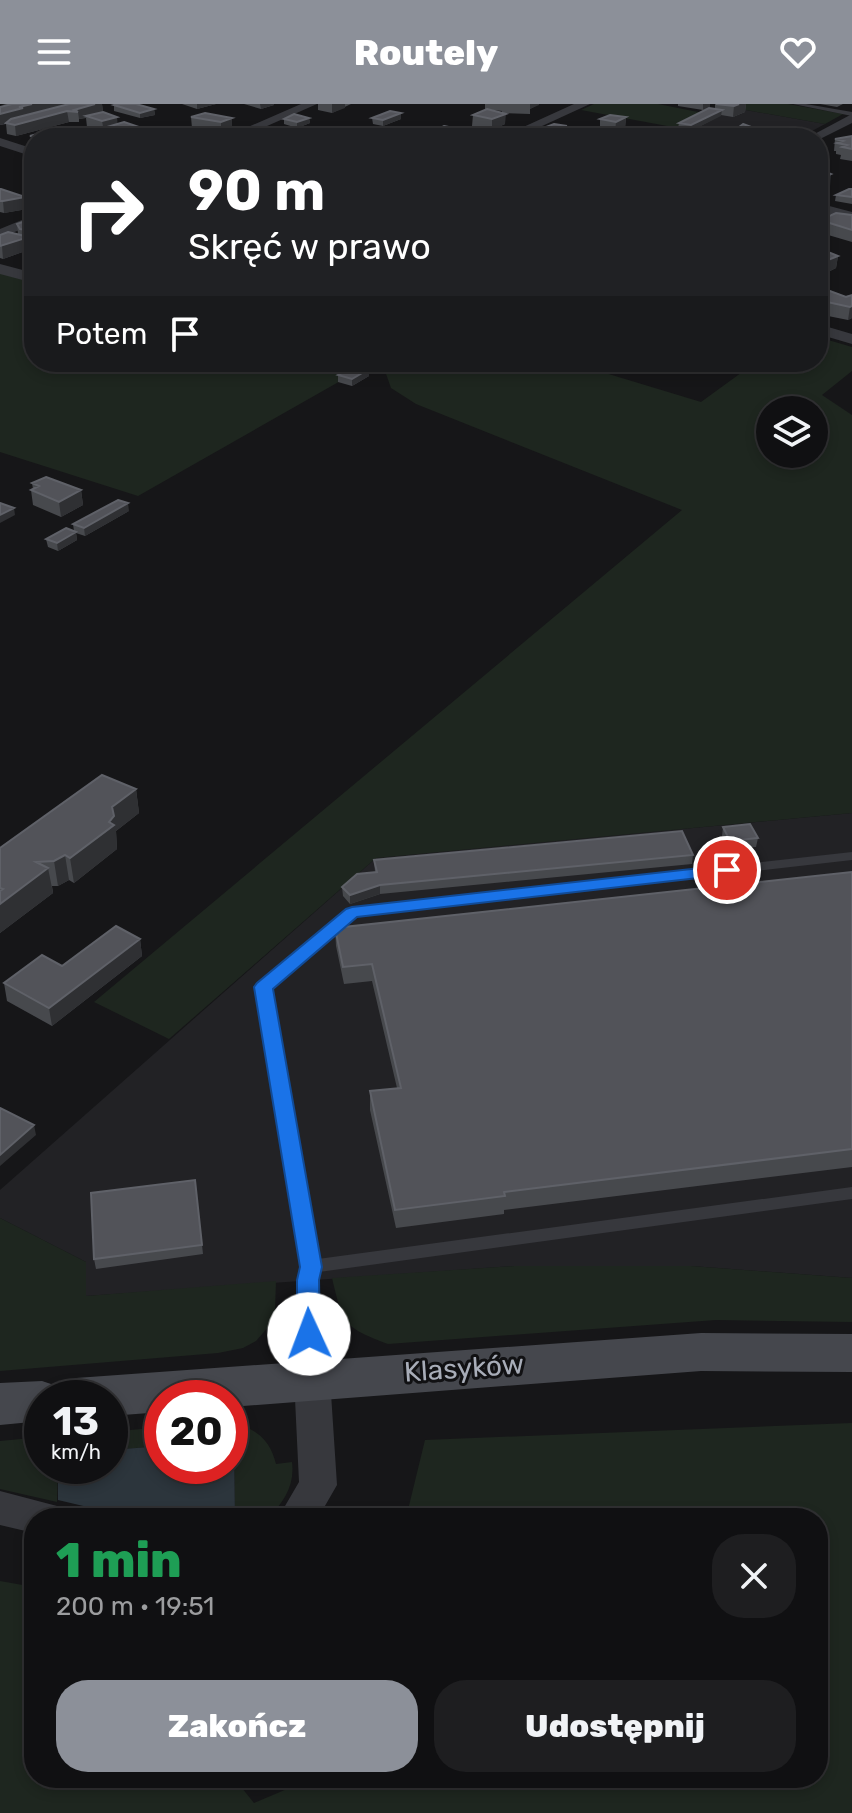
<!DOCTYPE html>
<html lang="pl">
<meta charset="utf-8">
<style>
:root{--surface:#101012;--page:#1e1e20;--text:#f1f3f6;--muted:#9c9d9f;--line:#303032;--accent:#8c9099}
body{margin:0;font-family:Rubik,sans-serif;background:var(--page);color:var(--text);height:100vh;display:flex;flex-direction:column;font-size:30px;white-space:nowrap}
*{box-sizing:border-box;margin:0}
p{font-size:26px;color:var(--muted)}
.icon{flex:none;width:44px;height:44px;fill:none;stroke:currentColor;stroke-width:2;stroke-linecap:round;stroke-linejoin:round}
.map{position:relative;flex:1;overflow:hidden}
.panel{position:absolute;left:24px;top:1404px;width:804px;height:280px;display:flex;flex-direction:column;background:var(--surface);border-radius:32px;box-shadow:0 4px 12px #0003,0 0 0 2px var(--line)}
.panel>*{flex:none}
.banner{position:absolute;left:24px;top:24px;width:804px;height:244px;border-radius:32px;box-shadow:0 4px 12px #0003,0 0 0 2px var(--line);background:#202124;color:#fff;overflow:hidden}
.fabs{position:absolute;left:756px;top:292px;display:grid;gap:16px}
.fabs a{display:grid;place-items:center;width:72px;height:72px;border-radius:50%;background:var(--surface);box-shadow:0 4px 12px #0003,0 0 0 2px var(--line);font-size:40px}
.speed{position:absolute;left:24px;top:1276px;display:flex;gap:16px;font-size:40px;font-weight:700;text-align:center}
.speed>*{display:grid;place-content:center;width:104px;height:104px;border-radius:50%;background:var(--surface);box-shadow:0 4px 12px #0003,0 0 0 2px var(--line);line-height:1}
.speed small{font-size:20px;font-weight:400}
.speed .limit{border:12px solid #d22;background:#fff;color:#111}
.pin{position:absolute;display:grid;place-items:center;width:68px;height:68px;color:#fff;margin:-34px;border:4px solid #fff;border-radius:50%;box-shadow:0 2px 8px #0007}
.me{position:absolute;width:88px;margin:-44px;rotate:358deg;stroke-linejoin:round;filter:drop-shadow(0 0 6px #0008)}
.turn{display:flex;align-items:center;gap:28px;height:168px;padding:0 32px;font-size:36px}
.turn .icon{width:104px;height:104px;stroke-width:2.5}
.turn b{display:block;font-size:56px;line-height:68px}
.then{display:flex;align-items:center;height:76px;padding:0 32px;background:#0003;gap:16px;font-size:30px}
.round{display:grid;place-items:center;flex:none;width:84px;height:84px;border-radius:32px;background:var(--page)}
.summary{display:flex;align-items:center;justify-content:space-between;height:136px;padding:0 32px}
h1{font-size:48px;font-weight:800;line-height:60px;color:#1e9e55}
.button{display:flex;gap:16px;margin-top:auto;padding:16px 32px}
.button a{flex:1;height:92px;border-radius:32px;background:var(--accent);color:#fff;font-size:32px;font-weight:800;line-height:92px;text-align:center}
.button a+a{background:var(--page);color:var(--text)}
header{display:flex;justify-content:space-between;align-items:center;height:104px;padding:0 32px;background:var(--accent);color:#fff;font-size:36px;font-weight:800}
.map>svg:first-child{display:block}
.built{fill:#222225}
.green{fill:#1e261f;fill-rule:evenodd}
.water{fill:#2c353c}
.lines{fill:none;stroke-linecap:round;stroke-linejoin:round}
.lane{fill:#37383d;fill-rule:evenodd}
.street{fill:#37383d;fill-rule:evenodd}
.secondary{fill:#45474d;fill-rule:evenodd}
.wall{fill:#47494d}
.shaded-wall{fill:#2f3033}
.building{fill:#525359;stroke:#5f6168;stroke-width:2}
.route{fill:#1a73e8;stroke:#114b97;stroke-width:2}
.labels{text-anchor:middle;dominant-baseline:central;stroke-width:6;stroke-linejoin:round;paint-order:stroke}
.near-street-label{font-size:28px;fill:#a8adb8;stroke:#111113}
</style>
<header><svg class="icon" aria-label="menu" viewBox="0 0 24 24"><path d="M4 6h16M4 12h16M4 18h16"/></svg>Routely<svg class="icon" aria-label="heart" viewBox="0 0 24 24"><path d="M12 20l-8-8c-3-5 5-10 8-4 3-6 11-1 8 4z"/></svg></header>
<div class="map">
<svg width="852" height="1709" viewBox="0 0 852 1709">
<rect width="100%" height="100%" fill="#161618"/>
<!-- built -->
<path class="built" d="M724,2l101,18 -26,14h-70l-51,-10z
M852,709v465l-161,-12h-176l-429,30v-34l-86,-44v-28l376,-332z"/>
<!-- green -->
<path class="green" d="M594,0h64l50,10 -30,14 -97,-18z
M728,0h60l55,10 -18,10 -101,-18z
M0,168l34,10v80h297l34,5 -227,129 -138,-44z
M818,233l34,10v24l-30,24 30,20v398l-476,45 -207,181 -75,-37 588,-492 -266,-106 -25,-16 -6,-17 16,-9h168l132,40 55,-40h62zM770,306h44v44h-44z
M0,1114l86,44v34l190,-15 -1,30 -5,14 -14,16 -13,7 -25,5 -218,18z
M514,1162h177l161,12v44l-136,-2 -328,24c-45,-17 -45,-20 -56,-66z
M230,1319c25,4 40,16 46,41l16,-2c3,23 -8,40 -24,56h-33l-1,-77h-4z
M852,1319v390h-852v-232l34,6v191h200l20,25 59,-25h505v-260h-412l19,-78z
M162,1323v19l-52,4v-18z
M42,1333v29h16l-1,36 -57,-13v-48z"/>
<!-- water -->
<path class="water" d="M234,1336l1,78h-101l-76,-18v-34h52v-16l52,-4v20h68v-25z"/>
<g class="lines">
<!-- lane -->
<path class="lane" d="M793,0h13l46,8v4z
M852,748v8l-496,56 -85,72 47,271 534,-72v12l-533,73 -3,40 5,66 -3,5 -6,2 -6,-2 -3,-5 -5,-66 5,-45 -46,-280 2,-3 88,-75 5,-1z"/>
<!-- street -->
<path class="street" d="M301,0h16l-77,34h-17z
M574,0h16l-74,34h-17z
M852,10v9l-34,17 -11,-2z
M0,34l34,11v8l-34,-11z
M818,99l34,9v8l-34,-9z
M34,111v9l-34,14v-9z
M0,160l34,9v10l-34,-9z
M818,220l34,10v10l-34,-10z
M337,258h49c-10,8 -39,8 -49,0z
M312,1259l13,5 5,10 7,107 -19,33h-40l21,-36 -5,-104 5,-10z
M0,1387l57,15 5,12h-28v15l-34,-8z"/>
<!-- secondary -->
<path class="secondary" d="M701,1229l151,1v38l-151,-1 -471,36v-9h-68v14l-52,4v-18h-68v23l-42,4v-42l42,-2 15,5 19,-8z"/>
</g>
<!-- wall -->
<path class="wall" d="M2,0h100l1,8 14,5v7l25,4 1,10h-35l-1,-7 -3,1 -17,-5 -1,-9 -7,1v3h-10l-53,14 -9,-2 -1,-10 -6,1v-18l7,-2z
M112,0h24l18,5 1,6 -15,3 -26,-7v-6h2z
M182,0h34l-19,5z
M244,0h30v1l-13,4z
M318,0h33l-19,9 -14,-3z
M485,0h54l-9,5v5l-26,-1 1,11 -13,6 -20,-4 1,-11 29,-2v-2l-17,-2z
M678,0h32v3l-7,3 -25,-4z
M715,0h31l-1,8 -12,5 -12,-2 -30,16 -13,-3 1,-5 36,-14z
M820,0h23l-6,3z
M401,9v6l-18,7 -10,-2 -1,-6z
M191,13l41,1v11l-11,4 -29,-5z
M626,13l-1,11 -10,5 -15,-3v-11z
M309,14l1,5 -13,5 -13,-4v-5z
M546,23h21l6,1 -1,10 -27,-5z
M757,25l-1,6 -7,3h-18v-5z
M463,26v8h-30v-6z
M852,32v25l-12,-2 1,-4 -5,-1v-3h-2l1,-12z
M818,65l12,17 -10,3h-2z
M0,85l27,20 -23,4 -4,-1z
M852,85v15l-17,-3 1,-6z
M852,111v27l-34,-10 2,-12z
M34,119v20l-4,-1 1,7 -28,10 -3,-1v-23l18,-1 -1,-10z
M818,144l20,8 -2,12 -14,7 -4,-1z
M852,191v23l-4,2 -30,-6v-14z
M338,271l31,1 -17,10 -14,-4z
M32,379l49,7 2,15 -22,12 -28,-12 -2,-15 2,-1z
M129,407l-44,25 -9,-3 1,7 -19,11 -10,-4 -2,-8 28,-8 -1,-7z
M136,685l3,24 -23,18 1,18 -43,34 -5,-3 -11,6h-6l1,7 -53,40v-85z
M723,723l35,11 -2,9 -27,2 -7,-13z
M693,751l-1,9 -312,30 -30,10 -7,-8 -1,-9 33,-15 -1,-12z
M852,768v295l-348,43v4l-108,14 -26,-118v-19l27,-3 -25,-107 -28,3 -8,-38 -1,-18z
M140,835l2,17 -90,70 -45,-25 -3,-18 58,-17z
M195,1076l8,74 -107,15 -2,-10z"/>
<!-- shaded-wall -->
<path class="shaded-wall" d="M32,0h43l-75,21v-11l19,-7z
M95,0h7l1,9 -24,6 -1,-7 -4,-2z
M197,0h19l-19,5z
M260,0h14v1l-13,4z
M332,0h13v4l-13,5z
M530,0h9v1l-9,4z
M703,0h7v3l-7,3z
M739,0h7l-1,8 -12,5 1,-11z
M154,5l1,6 -15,3v-5z
M722,6l-1,6 -30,15v-6z
M67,7l2,11 -53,14 -1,-11z
M401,9v6l-18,7v-6z
M506,10l-1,10 -13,6v-11z
M117,13l1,11 -11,-1v4l-3,1 -2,-11z
M626,13l-1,11 -10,5 1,-11z
M232,14v11l-11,4v-11z
M309,14l1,5 -13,5v-6z
M142,24l1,10h-18v-6z
M573,24l-1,10 -16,-3 11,-5z
M757,25l-1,6 -7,3h-5v-3z
M463,26v8h-13v-3z
M263,28v6h-13v-1z
M831,70l-1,12 -10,3 2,-11z
M25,93l2,12 -23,4 -1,-12z
M29,133l2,12 -28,10 -1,-13z
M838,152l-2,12 -14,7 1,-13z
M852,202v12l-4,2 2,-13z
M369,265v7l-17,10v-7z
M81,386l2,15 -22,12 -2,-15z
M128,399l1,8 -44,25 -1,-8z
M14,404l1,7 -15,8v-8z
M76,428l1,8 -19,11 -1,-8z
M136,685l3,24 -23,18 1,18 -43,34 -4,-25 39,-36 3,-15z
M65,751l4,25 -11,6 -4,-25z
M48,764l5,25 -53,40v-29z
M380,781v9l-30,10v-9z
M140,835l2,17 -90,70 -3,-18z
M34,1021l2,10 -36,31v-11z"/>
<!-- building -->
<path class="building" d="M12,0h20l-13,3 4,1 -23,6v-7z
M69,0h26l-21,6 4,2 -11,-1 -52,14 -9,-2 5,-4z
M118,0h18l18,5 -14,4 -26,-8z
M716,0h23l-5,2z
M709,4l13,2 -31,15 -12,-2z
M487,5l19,5 -14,5 -19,-4z
M390,7l11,2 -18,7 -11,-2z
M103,8l14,5 -15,4 -16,-5z
M205,9l27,5 -11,4 -30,-5z
M294,10l15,4 -12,4 -13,-3z
M610,11l16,2 -10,5 -16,-3z
M124,18l18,6 -17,4 -18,-5z
M554,20l13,2h-5l-7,3 -9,-2z
M743,20l14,5 -13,6 -13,-2z
M444,22l19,4 -13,5 -17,-3z
M562,22l11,2 -17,7 16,3h-34z
M48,27l22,4 -11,3h-19l-10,-2z
M255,27l8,1 -13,5 -8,-1z
M88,29l16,5h-33z
M852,32v13l-10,-2 5,-2 -10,-2 6,-2 -8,-2z
M818,65l13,5 -9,4 -4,-1z
M0,85h1l24,8 -22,4h-3z
M849,85h3v8l-16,-2z
M836,109l16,2v15l-32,-10z
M25,117l9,2v8l-14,-2 -3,-5z
M8,128l21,5 -29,9v-11z
M818,144l20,8 -15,6 -5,-1z
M819,183l27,10 6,-2v11l-2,1 -32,-7z
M355,262l14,3 -17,10 -14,-4z
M46,373l35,13 -22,12 -28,-12 8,-4 -7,-3z
M118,396l10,3 -44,25 -11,-4z
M0,399l14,5 -14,7z
M66,424l10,4 -19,11 -11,-4z
M102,671l34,14 -24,18 2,9 -5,6 5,3 -44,33 -5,-3 -11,6 -18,1 12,6 -48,36v-13l3,-2 -3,-1v-40z
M750,720l8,14 -28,3 -7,-14z
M682,727l11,24 -313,30 -30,10 -8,-8 15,-13 20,-2 -3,-12z
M852,768v277l-348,43 1,4 -110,14 -25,-119 31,-3 -29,-124 -29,3 -8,-39z
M116,822l24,13 -91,69 -45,-25 38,-28 20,11z
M0,1004l34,17 -34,30z
M195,1076l7,65 -108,14 -3,-66z"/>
<!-- route -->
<path class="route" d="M727,761l9,5 -3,4 -376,43 -84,72 49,278 -3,13 1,54 -3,7 -8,2 -8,-2 -4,-7v-54l3,-13 -46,-280 3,-4 89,-74 6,-2z"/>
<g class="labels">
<!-- near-street labels -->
<g class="near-street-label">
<text transform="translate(464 1264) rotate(-4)">Klasyków</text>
</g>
</g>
</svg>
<div class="fabs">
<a><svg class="icon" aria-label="layers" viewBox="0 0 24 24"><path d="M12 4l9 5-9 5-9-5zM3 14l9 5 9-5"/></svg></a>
</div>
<div class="speed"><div>13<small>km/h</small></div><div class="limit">20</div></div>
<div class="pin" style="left:727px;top:766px;background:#d93025"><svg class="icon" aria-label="arrive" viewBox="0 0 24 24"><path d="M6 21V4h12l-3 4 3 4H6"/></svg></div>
<svg class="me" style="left:309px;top:1230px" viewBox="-20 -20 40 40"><circle r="19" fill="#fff"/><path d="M0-13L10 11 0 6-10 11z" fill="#1a73e8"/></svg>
<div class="banner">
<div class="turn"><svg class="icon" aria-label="right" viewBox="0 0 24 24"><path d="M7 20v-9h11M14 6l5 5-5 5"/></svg><div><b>90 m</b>Skręć w prawo</div></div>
<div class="then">Potem<svg class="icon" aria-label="arrive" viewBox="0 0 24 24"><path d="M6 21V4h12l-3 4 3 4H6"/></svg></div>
</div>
<section class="panel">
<div class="summary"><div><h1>1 min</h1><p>200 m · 19:51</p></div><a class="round"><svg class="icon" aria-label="close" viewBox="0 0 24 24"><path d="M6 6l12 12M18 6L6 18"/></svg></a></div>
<div class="button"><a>Zakończ</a><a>Udostępnij</a></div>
</section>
</div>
